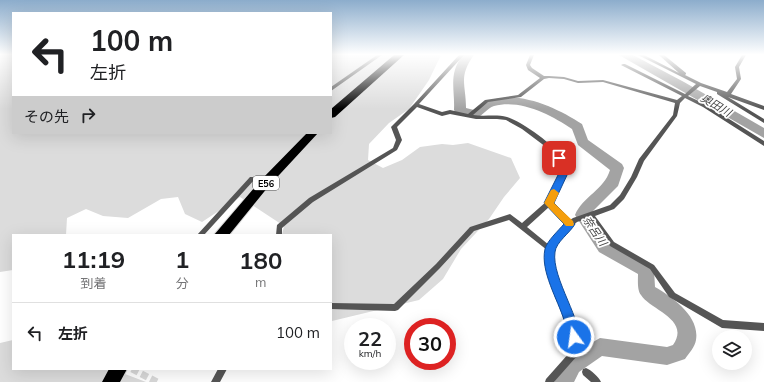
<!DOCTYPE html>
<html lang="ja">
<meta charset="utf-8">
<style>
:root{--surface:#fff;--page:#f2f2f2;--text:#202124;--muted:#757577;--line:#e0e0e0}
body{margin:0;font-family:Mulish,"Noto Sans JP",sans-serif;background:var(--page);color:var(--text);height:100vh;display:flex;flex-direction:column;font-size:15px;white-space:nowrap}
*{box-sizing:border-box;margin:0}
p{font-size:13px;color:var(--muted)}
.icon{flex:none;width:22px;height:22px;fill:none;stroke:currentColor;stroke-width:2;stroke-linecap:round;stroke-linejoin:round}
.map{position:relative;flex:1;overflow:hidden}
.sheet{position:absolute;left:12px;top:234px;width:320px;height:136px;display:flex;flex-direction:column;background:var(--surface);border-radius:0px;box-shadow:0 4px 16px #0002}
.sheet>*{flex:none}
.top-card{position:absolute;left:12px;top:12px;width:320px;height:122px;border-radius:0px;box-shadow:0 4px 16px #0002;background:#fff;color:var(--text);overflow:hidden}
.buttons{position:absolute;left:712px;top:330px;display:grid;gap:8px}
.buttons a{display:grid;place-items:center;width:40px;height:40px;border-radius:50%;background:var(--surface);box-shadow:0 4px 16px #0002;font-size:20px}
.speed{position:absolute;left:344px;top:318px;display:flex;gap:8px;font-size:20px;font-weight:700;text-align:center}
.speed>*{display:grid;place-content:center;width:52px;height:52px;border-radius:50%;background:var(--surface);box-shadow:0 4px 16px #0002;line-height:1}
.speed small{font-size:10px;font-weight:400}
.speed .limit{border:6px solid #d22;background:#fff;color:#111}
.pin{position:absolute;display:grid;place-items:center;width:34px;height:34px;color:#fff;margin:-17px;border-radius:8px;box-shadow:0 2px 6px #0006}
.me{position:absolute;width:44px;margin:-22px;rotate:346deg;stroke-linejoin:round;filter:drop-shadow(0 0 3px #0008)}
.turn{display:flex;align-items:center;gap:14px;height:84px;padding:0 12px;font-size:18px}
.turn .icon{width:52px;height:52px;stroke-width:2.5}
.turn b{display:block;font-size:28px;line-height:34px}
.then{display:flex;align-items:center;height:38px;padding:0 12px;background:#0003;gap:8px;font-size:15px}
.eta{display:flex;justify-content:space-evenly;align-items:center;height:68px;text-align:center}
.eta b{font-size:24px;font-weight:700;line-height:28px}
ul{padding:0;list-style:none}
li{display:flex;align-items:center;gap:12px;height:60px;padding:0 12px;border-top:1px solid var(--line)}
li div{flex:1}
li b{display:block;font-size:15px}
li em{font-style:normal}
.map>svg:first-child{display:block}
.green{fill:#dcdcdc}
.lines{fill:none;stroke-linecap:round;stroke-linejoin:round}
.river{fill:#a3a3a3;fill-rule:evenodd}
.minor-tunnel{stroke:#d9d9d9;stroke-width:7;stroke-dasharray:7 3.5;stroke-linecap:butt}
.motorway-casing{stroke:#dbdbdb;stroke-width:2}
.minor{fill:#555;fill-rule:evenodd}
.motorway{fill:#000;fill-rule:evenodd}
.route{fill:#1a73e8;stroke:#114b97}
.slow{fill:#f59e0b}
.labels{text-anchor:middle;dominant-baseline:central;stroke-width:3.5;stroke-linejoin:round;paint-order:stroke}
.shield{fill:#fff;stroke:#4c4c4c;stroke-width:1}
.shield-label{font-size:9px;font-weight:bold;fill:#000}
.water-label{font-size:11px;font-style:italic;fill:#444;stroke:#fff}
</style>
<div class="map">
<svg width="764" height="382" viewBox="0 0 764 382">
<rect width="100%" height="100%" fill="#fff"/>
<!-- green -->
<path class="green" d="M0,55h13v78h318v-78h110l-12,25 -20,29 -20,14 -20,21 -1,16 15,8 19,-8 18,-13 22,-3 11,1 15,-2 43,15 9,20 -16,19 -15,22 -28,30 -18,30 -24,21 -87,21 -1,-86h-49l2,-9 -44,-29 -38,25 -17,-8 -7,-17 -17,2 -33,19 -25,-2 -17,-7 -19,9 -1,17h-53v35l-13,2z
M13,340v29h99l34,13h-146v-39z"/>
<g class="lines">
<!-- river -->
<path class="river" d="M463,55h11c-16,22 -8,29 -8,53l8,2c31,-27 79,-5 108,14l6,16 34,24 2,4 -6,18 -28,28 19,28 43,23 2,5 1,17c17,10 45,29 41,53 -1,7 -7,13 -11,19l-18,6 -65,-9 -23,16 -5,10h-20l11,-24 35,-20 67,9 6,-2c18,-26 -23,-35 -32,-50 -4,-5 -3,-15 -3,-21l-39,-22 -24,-37c8,-19 29,-25 35,-45l-32,-25 -6,-16c-21,-14 -51,-30 -78,-23 -7,2 -11,10 -18,12l-20,-5 -2,-3c1,-22 -6,-36 9,-55z
M619,55h14l51,27 80,46v10z"/>
<!-- minor-tunnel -->
<path class="minor-tunnel" d="M132,369l25,13"/>
<defs>
<path id="motorway" d="M394,55h10l-69,62 -4,1v-9z
M307,133h11l-50,54 -39,48h-15l46,-54z
M109,369h18l-7,13h-18z"/>
</defs>
<!-- motorway casing -->
<use href="#motorway" class="motorway-casing"/>
<!-- minor -->
<path class="minor" d="M377,55h5l-51,36v-4z
M459,55h5l-45,49 23,8 8,-2 18,4 17,-14 33,-5 22,-17 -12,-8 -2,-5 4,-10h4l-4,10 2,3 12,8h5l15,1 14,4 25,-1 74,20 5,-4 -61,-31 2,-1h2l60,30 11,-10 -58,-29h6l35,18 -20,-18h5l22,18v1l-1,1 16,8 26,9 10,-13 -2,-12 7,-12h4l-7,12 2,12 -10,15 33,12v4l-36,-13 36,22v4l-47,-29v-2l-17,-6 -12,10 19,9 57,36v5l-61,-39 -18,-9 -5,5 -3,13 -33,45 -7,16 -13,22 -10,10 -19,7 19,26 40,23 21,28 48,27 41,3v8l-42,-3 -53,-31 -19,-28 -40,-23 -21,-28 -12,4 -14,13 -10,15v14l10,33 11,24 4,16v16l-1,3 -23,26h-9l1,-3 24,-27v-15l-4,-16 -11,-24 -8,-33v-14l-38,-30 -35,11 -34,37 -42,42 -3,1 -64,-2v-6l63,1 42,-40 34,-37 40,-13 12,9 25,-22 14,-28 -5,-14 -10,-12 -24,-18 -16,-9 -9,-1h-21l-26,-5 -8,2 -25,-9 -20,20 5,13 -5,10 -84,52 -31,26v7h-6l1,-10 32,-27 84,-50 3,-8 -5,-13 23,-23zM549,78l15,1 14,4 25,-1 72,21 -2,12 -34,44 -8,18 -11,18 -10,10 -37,13 -3,2 -18,-18 15,-29c-2,-5 -3,-10 -5,-15 -6,-12 -41,-37 -55,-41 -11,-3 -23,0 -34,-2l15,-13 33,-5 23,-18zM549,207l17,17 -7,7 -10,14 -22,-18z
M250,177h4l1,2 -51,56h-7z
M586,368c5,2 13,9 15,14h-10l-8,-7 -1,-3 1,-3z
M218,369h9l-7,13h-9z"/>
<!-- motorway -->
<use href="#motorway" class="motorway"/>
</g>
<!-- sky -->
<linearGradient id="sky" x2="0" y2="1"><stop stop-color="#8cadcc"/><stop offset="0.5" stop-color="#fff"/><stop offset="1" stop-color="#fff" stop-opacity="0"/></linearGradient>
<rect width="764" height="109" fill="url(#sky)"/>
<!-- route -->
<path class="route" d="M559,155l4,3 5,15 -14,30 21,21c-5,9 -19,18 -20,28 -4,26 30,72 23,90l-4,1 -4,-1c-3,-7 -3,-15 -6,-22 -6,-20 -24,-49 -19,-71 2,-8 13,-18 19,-25l-20,-21 15,-30 -4,-15z"/>
<!-- slow -->
<path class="slow" d="M554,189l5,4 -5,10 19,18 1,3 -1,2h-7l-22,-23 7,-13z"/>
<g class="labels">
<!-- shield labels -->
<rect class="shield" x="253" y="176" width="26" height="14" rx="3"/>
<g class="shield-label">
<text x="266" y="183">E56</text>
</g>
<!-- water labels -->
<g class="water-label">
<text transform="translate(716 105) rotate(31)">奥田川</text>
<text transform="translate(595 231) rotate(56)">奈呂川</text>
</g>
</g>
</svg>
<div class="buttons">
<a><svg class="icon" aria-label="layers" viewBox="0 0 24 24"><path d="M12 4l9 5-9 5-9-5zM3 14l9 5 9-5"/></svg></a>
</div>
<div class="speed"><div>22<small>km/h</small></div><div class="limit">30</div></div>
<div class="pin" style="left:559px;top:158px;background:#d93025"><svg class="icon" aria-label="arrive" viewBox="0 0 24 24"><path d="M6 21V4h12l-3 4 3 4H6"/></svg></div>
<svg class="me" style="left:574px;top:337px" viewBox="-20 -20 40 40"><circle r="17" fill="#1a73e8" stroke="#fff" stroke-width="3"/><path d="M0-11L8 9 0 5-8 9z" fill="#fff"/></svg>
<div class="top-card">
<div class="turn"><svg class="icon" aria-label="left" viewBox="0 0 24 24"><path d="M17 20v-9H6M10 6l-5 5 5 5"/></svg><div><b>100 m</b>左折</div></div>
<div class="then">その先<svg class="icon" aria-label="right" viewBox="0 0 24 24"><path d="M7 20v-9h11M14 6l5 5-5 5"/></svg></div>
</div>
<section class="sheet">
<div class="eta">
<div><b>11:19</b><p>到着</p></div>
<div><b>1</b><p>分</p></div>
<div><b>180</b><p>m</p></div>
</div>
<ul>
<li><svg class="icon" aria-label="left" viewBox="0 0 24 24"><path d="M17 20v-9H6M10 6l-5 5 5 5"/></svg><div><b>左折</b></div><em>100 m</em></li>
</ul>
</section>
</div>
